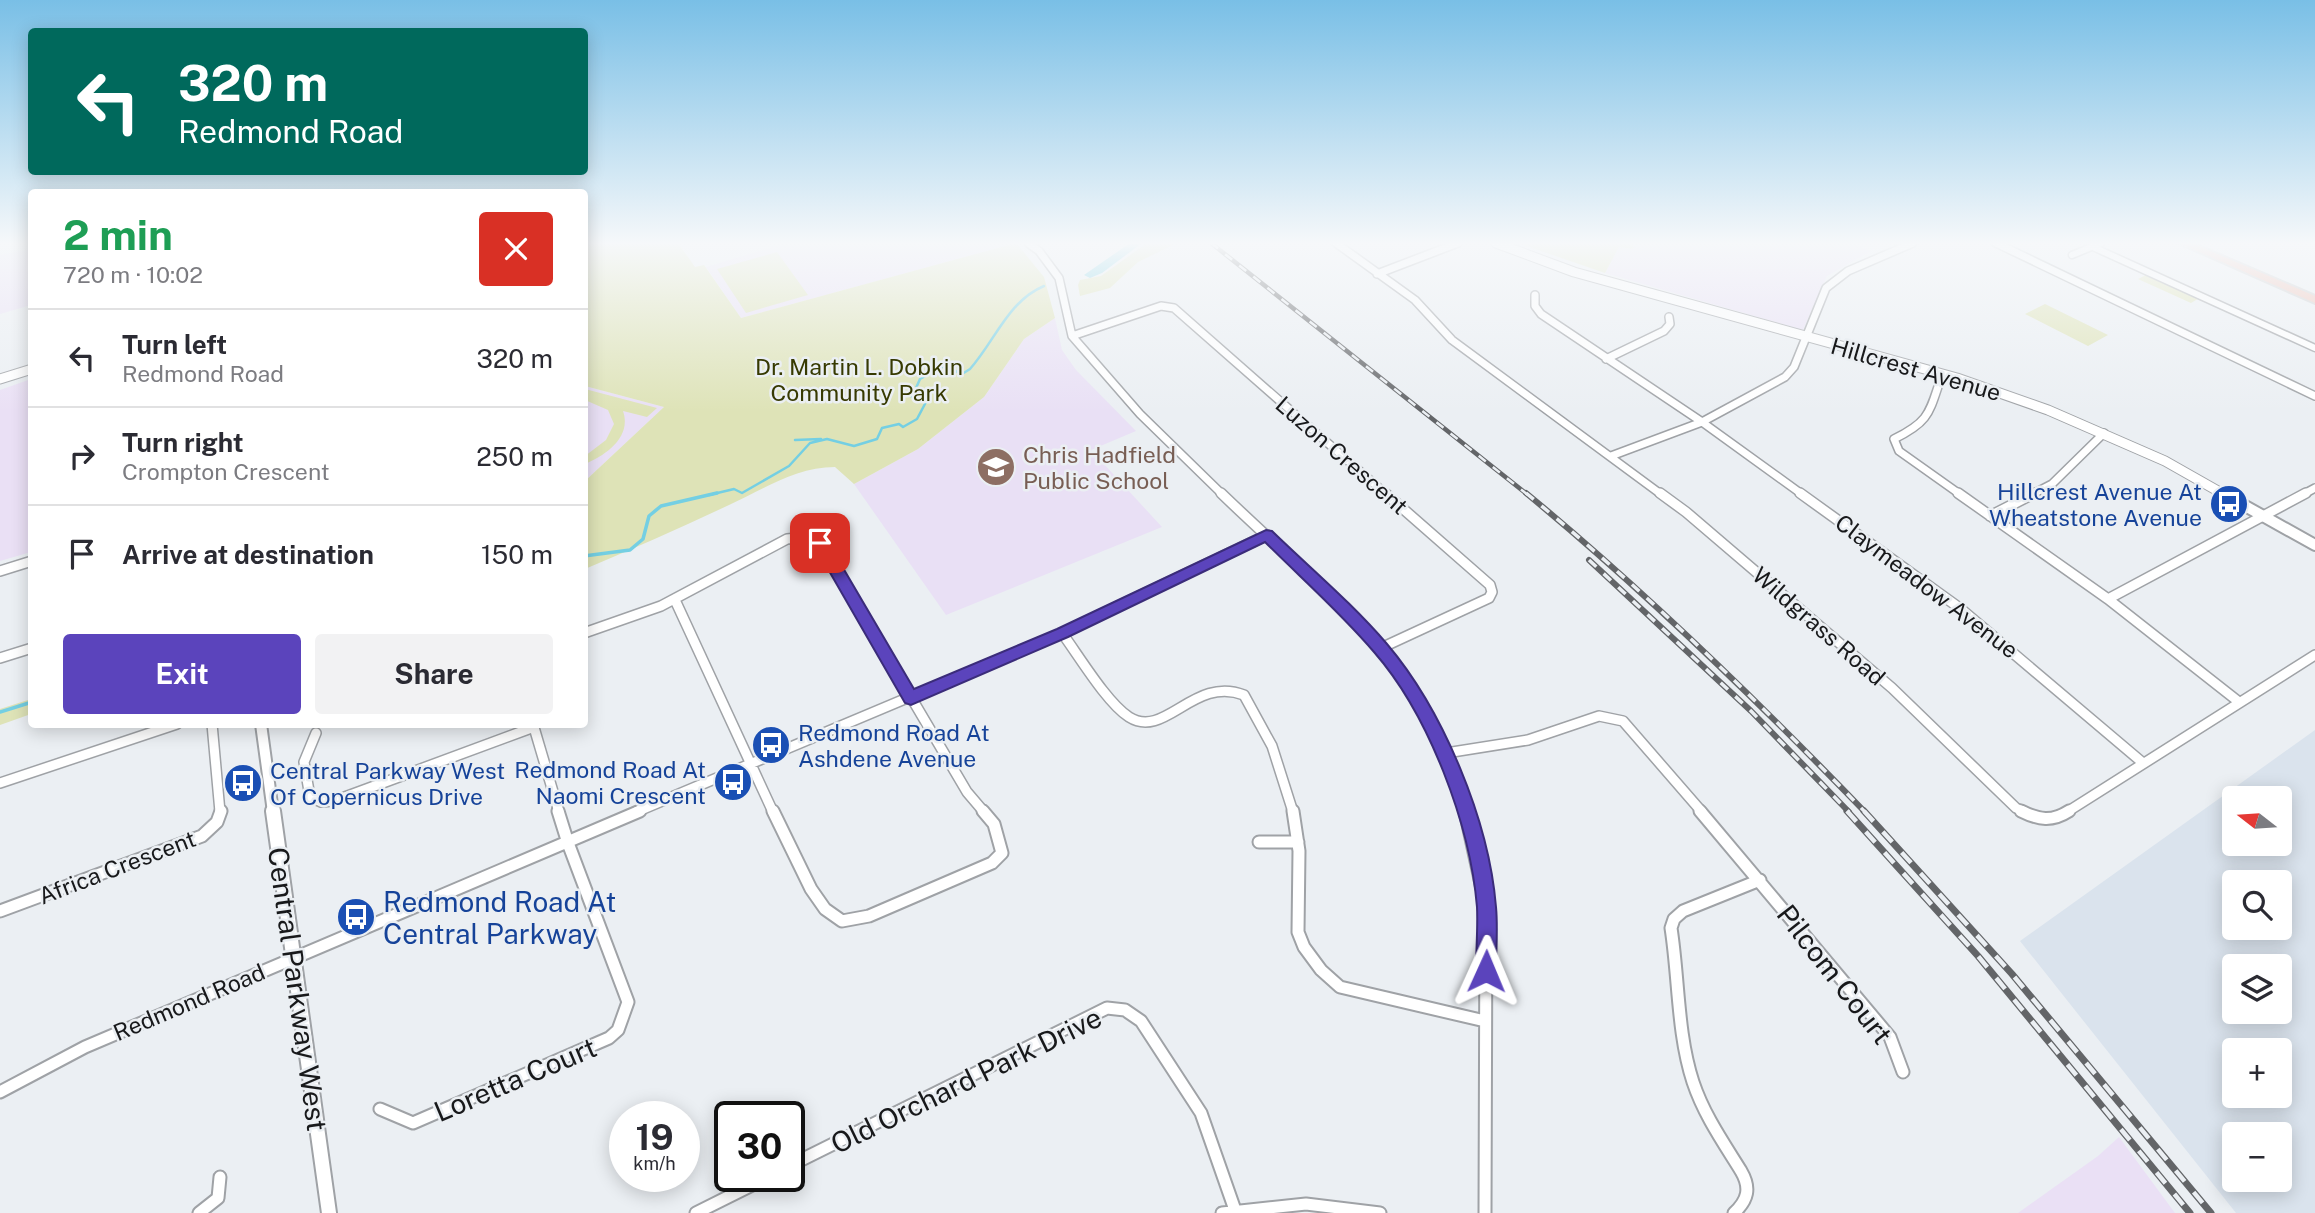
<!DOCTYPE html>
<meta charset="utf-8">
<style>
:root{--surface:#fff;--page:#f2f2f3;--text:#2b2b33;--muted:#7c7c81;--line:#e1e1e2;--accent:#5b44bc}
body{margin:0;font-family:"Public Sans",sans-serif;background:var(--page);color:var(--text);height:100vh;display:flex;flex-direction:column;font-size:26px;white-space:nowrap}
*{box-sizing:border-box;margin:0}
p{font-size:23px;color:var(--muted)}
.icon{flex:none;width:38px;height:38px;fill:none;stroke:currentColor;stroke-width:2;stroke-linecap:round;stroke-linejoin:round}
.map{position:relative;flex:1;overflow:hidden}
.drawer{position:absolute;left:28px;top:189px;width:560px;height:539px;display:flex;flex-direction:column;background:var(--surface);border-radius:7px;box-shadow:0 4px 18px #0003}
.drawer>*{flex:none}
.banner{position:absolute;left:28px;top:28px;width:560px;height:147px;border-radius:7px;box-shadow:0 4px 18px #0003;background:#00695c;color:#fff;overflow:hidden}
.needle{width:46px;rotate:287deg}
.controls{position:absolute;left:2222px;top:786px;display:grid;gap:14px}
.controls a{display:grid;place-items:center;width:70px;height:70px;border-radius:7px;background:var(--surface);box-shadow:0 4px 18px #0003;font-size:35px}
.speed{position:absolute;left:609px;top:1101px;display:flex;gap:14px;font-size:35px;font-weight:700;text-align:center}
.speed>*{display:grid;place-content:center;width:91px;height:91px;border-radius:50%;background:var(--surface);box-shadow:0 4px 18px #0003;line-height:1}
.speed small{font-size:18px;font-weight:400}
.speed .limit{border:4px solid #111;border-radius:10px;background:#fff;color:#111}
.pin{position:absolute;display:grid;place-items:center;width:60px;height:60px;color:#fff;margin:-30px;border-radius:14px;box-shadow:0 4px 10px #0006}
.me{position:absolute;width:77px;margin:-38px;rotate:1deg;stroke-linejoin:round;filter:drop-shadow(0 0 5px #0008)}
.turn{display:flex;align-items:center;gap:24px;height:147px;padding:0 35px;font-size:32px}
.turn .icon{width:91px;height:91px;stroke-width:2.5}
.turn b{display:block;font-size:49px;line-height:60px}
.round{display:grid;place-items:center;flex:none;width:74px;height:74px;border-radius:7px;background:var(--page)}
.head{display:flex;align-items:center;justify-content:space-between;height:119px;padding:0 35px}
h1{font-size:42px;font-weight:700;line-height:52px;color:#1e9e55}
.primary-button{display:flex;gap:14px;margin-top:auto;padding:14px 35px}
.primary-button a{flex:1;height:80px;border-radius:7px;background:var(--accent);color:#fff;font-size:28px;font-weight:700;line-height:80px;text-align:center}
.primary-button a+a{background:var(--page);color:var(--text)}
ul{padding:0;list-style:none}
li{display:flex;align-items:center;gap:21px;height:98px;padding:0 35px;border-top:2px solid var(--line)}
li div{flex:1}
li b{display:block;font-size:26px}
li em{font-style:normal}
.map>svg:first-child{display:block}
.commercial{fill:#eae0f5}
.built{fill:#dae3ed;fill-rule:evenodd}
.education{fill:#e9e0f5}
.green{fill:#dee3b7}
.water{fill:#74cfe3}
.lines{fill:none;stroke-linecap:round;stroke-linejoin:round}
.stream-far1{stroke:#74cfe3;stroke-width:2.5}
.stream{stroke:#74cfe3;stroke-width:3.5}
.pedestrian-casing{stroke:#9fa2a6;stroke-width:9}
.minor-far2-casing{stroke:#9fa2a6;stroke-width:10}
.minor-far1-casing{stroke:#9fa2a6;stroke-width:12}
.minor-casing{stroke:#9fa2a6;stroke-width:15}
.tertiary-far2-casing{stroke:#9fa2a6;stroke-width:11}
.tertiary-far1-casing{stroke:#9fa2a6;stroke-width:14}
.tertiary-casing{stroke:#9fa2a6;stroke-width:18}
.primary-casing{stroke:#cccccd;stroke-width:4}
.pedestrian{stroke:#fff;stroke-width:6}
.minor-far2{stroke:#fff;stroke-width:7}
.minor-far1{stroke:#fff;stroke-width:9}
.minor{stroke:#fff;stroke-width:11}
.tertiary-far2{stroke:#fff;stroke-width:9}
.tertiary-far1{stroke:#fff;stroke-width:10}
.tertiary{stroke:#fff;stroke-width:14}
.primary{fill:#eebeb2;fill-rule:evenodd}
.rail-far2-casing{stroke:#636568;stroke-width:4.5}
.rail-far1-casing{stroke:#636568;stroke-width:6}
.rail-casing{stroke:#636568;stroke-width:7}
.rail-far2{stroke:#ebeff3;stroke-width:2.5;stroke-dasharray:9;stroke-linecap:butt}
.rail-far1{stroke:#ebeff3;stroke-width:3.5;stroke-dasharray:10;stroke-linecap:butt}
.rail{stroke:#ebeff3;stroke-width:4.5;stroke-dasharray:14;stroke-linecap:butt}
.route{fill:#5b44bc;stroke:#3b2c7a;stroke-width:2}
.labels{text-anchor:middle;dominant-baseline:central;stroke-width:5;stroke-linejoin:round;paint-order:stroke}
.park-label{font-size:23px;fill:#373a02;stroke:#ebeff3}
.street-label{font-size:23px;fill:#18191b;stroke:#ebeff3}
.education-label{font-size:23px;fill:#785e54;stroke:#ebeff3;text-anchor:start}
.transit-label{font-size:23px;fill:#164399;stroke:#ebeff3;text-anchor:end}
.near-transit-label{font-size:28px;fill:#164399;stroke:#ebeff3;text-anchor:start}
.near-street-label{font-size:28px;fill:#18191b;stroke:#ebeff3}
</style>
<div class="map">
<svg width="2315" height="1213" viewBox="0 0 2315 1213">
<rect width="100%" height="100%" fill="#ebeff3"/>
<!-- commercial -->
<path class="commercial" d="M31,379v173l-31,9v-171z
M2119,1137l56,76h-157l80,-57z"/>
<!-- built -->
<path class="built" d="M2315,730v483h-79l-216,-272zM2280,798v46h-45v-46zM2280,882v46h-45v-46zM2235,966h45v46h-45zM2235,1050h45v46h-45zM2280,1134v46h-45v-46z"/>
<!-- education -->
<path class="education" d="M786,243h230l-275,75 -35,-51z
M1634,243h219l18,8 -44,25 -24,54 -198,-57 14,-26 14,2z
M31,249v56l-31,9v-59z
M1055,318l7,32 14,20 60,61 -45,19 71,77 -216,88 -92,-131 64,-35 66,-52 40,-58z
M585,386l79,21 -79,74z"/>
<!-- green -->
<path class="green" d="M585,243h93l17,24 9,-2 37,53 275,-75 28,34 11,41 -31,21 -40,58 -66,52 -64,35 -19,-17c-39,0 -71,22 -106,38 -47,22 -96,44 -144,64v-88l79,-74 -79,-21z
M1147,243h30l-39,19 -28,26 -30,8 -2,-11 2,-5 21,-4z
M1518,243h116l-1,6 -14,-2 -14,26z
M777,252l31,43 -62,18 -29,-44z
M2148,274l53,23 -10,6 -53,-24z
M2045,304l63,31 -20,11 -63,-32z
M585,389l72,19 -10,9 -24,-6c9,26 -17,44 -38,53v-8l21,-16 8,-16 -6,-14 -23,-10z
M31,699v15l-31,11v-16z"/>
<!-- water -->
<path class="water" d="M1130,243h12l-40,30 -12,5 -6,-3z"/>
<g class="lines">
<!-- stream-far1 -->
<path class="stream-far1" d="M795,440l26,-1
M709,495l25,-6 8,4 47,-27 21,-23 17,-4 27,7 23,-7 5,-11 17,-4 4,3 14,-8 9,-17 -14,-5 8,-18 24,-13 18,8 8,-5c25,-28 38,-68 74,-83"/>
<!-- stream -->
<path class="stream" d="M584,556l46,-6 13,-11 6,-23 12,-10 56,-13
M0,712l32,-10"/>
<defs>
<path id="pedestrian" d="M2093,247l222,101
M2072,255l29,-12"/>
<path id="minor-far2" d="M1028,243l11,8 20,27 13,58 68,78 83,81
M1336,243l79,57 37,40 210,155
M1996,243l319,153
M1377,274l81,-31
M1535,295v11l6,8 161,108 101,73
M1072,336l89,-30 13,2 213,187
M1606,359l58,-28 6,-7 -1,-7
M1942,375c-13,37 -11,46 -48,64l5,12 62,44
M1611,456l91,-34 83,-45 9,-10 32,-79 22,-17 65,-28
M2031,495l21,-11 52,-51
M2302,495l13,-7"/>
<path id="minor-far1" d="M1221,493c96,93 214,182 244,319
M1660,493l26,19 206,176 124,120 9,4
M1800,493l161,116 182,154
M1958,493l150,106 131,103
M1990,516l45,-23
M0,571l32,-10
M2108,599l198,-106
M675,600l98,212
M584,633l77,-27 126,-67 21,-2 12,6 147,249 17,20
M1062,633c17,23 45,70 67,84 36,23 65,-42 115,-22l28,51 21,66
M1381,648l108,-50 3,-6 -2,-7 -105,-92
M0,658l32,-10
M212,724l8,88
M533,724l26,88
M316,733l-12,29 6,35 11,5 13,-1 200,-74
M1446,753l82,-13 71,-24 24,5 79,91
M0,783l177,-59
M636,812l426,-179 205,-98
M2067,812l248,-157"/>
<path id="minor" d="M773,811l38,78 14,20 17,12 27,-5 123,-53 10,-10 -8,-29 -11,-13
M1293,811l6,40 -1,81 6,15 17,23 19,17 145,34
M1465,811l21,96 -1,306
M1700,811l190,226 13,35
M2021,811c18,9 31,11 48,0
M1259,842h39
M0,911l202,-75 15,-14 4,-11
M0,1092l85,-45 555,-236
M380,1109l33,14 196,-85 9,-8 10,-28 -60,-159 -10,-32
M789,1166l318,-158 18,2 16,11 60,92 34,97
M199,1213l19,-15 2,-21
M696,1213l74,-37
M1222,1213l84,-9 74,9
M1734,1213c14,-13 17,-25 7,-42 -18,-29 -37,-56 -48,-89 -16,-49 -14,-103 -22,-154l3,-9 9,-8 77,-31"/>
<path id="tertiary-far2" d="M1496,243l78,29 383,106 91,32 117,51 60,34
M0,379l32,-10"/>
<path id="tertiary-far1" d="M2222,493l93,52
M261,724l12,88"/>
<path id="tertiary" d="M273,811l56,402"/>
<path id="primary" d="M2179,243h13l123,53v7z"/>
</defs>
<!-- pedestrian casing -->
<use href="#pedestrian" class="pedestrian-casing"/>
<!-- minor-far2 casing -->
<use href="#minor-far2" class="minor-far2-casing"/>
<!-- minor-far1 casing -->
<use href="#minor-far1" class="minor-far1-casing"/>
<!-- minor casing -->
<use href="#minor" class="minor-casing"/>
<!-- tertiary-far2 casing -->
<use href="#tertiary-far2" class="tertiary-far2-casing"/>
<!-- tertiary-far1 casing -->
<use href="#tertiary-far1" class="tertiary-far1-casing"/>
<!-- tertiary casing -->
<use href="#tertiary" class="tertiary-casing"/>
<!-- primary casing -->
<use href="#primary" class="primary-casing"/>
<!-- pedestrian -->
<use href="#pedestrian" class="pedestrian"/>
<!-- minor-far2 -->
<use href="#minor-far2" class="minor-far2"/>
<!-- minor-far1 -->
<use href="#minor-far1" class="minor-far1"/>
<!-- minor -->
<use href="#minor" class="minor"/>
<!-- tertiary-far2 -->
<use href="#tertiary-far2" class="tertiary-far2"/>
<!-- tertiary-far1 -->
<use href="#tertiary-far1" class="tertiary-far1"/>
<!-- tertiary -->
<use href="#tertiary" class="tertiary"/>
<!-- primary -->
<use href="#primary" class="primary"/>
<defs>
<path id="rail-far2" d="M1211,243l317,252"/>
<path id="rail-far1" d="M1526,493c120,99 231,207 339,319
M1589,560l162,151 98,101"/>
<path id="rail" d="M1847,811l131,145 212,257
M1864,811l148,163 199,239"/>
</defs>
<!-- rail-far2 casing -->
<use href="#rail-far2" class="rail-far2-casing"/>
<!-- rail-far1 casing -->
<use href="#rail-far1" class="rail-far1-casing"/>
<!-- rail casing -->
<use href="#rail" class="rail-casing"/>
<!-- rail-far2 -->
<use href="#rail-far2" class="rail-far2"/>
<!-- rail-far1 -->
<use href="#rail-far1" class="rail-far1"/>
<!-- rail -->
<use href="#rail" class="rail"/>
</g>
<!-- sky -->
<linearGradient id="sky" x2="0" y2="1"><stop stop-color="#79bfe6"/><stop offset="0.59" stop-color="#f6f8fa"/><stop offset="1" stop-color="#f6f8fa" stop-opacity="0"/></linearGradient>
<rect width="2315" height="412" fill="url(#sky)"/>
<!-- route -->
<path class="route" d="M1266,530l6,1c38,37 80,72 115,113 56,66 102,176 109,263 2,21 0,43 0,64l-3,7 -7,3 -7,-3 -3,-7c0,-21 2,-43 1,-64 -7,-83 -48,-192 -103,-255 -33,-39 -73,-74 -109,-110l-197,95 -157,68 -6,-2 -92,-160 7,-5 6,1 88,150 143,-60z"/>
<!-- icons -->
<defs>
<symbol id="school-disc" viewBox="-11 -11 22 22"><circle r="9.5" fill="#8d6e63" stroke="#ebeff3"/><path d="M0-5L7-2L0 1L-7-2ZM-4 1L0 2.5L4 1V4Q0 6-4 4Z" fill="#fff"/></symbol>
<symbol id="bus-disc" viewBox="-11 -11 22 22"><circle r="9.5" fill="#1a4fb4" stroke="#ebeff3"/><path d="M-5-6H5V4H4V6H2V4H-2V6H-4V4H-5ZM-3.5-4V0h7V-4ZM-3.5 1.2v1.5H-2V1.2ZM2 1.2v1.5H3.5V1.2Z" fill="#fff"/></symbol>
</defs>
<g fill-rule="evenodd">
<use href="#school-disc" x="974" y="445" width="44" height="44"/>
<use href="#bus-disc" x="2207" y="482" width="44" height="44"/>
<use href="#bus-disc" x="749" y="723" width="44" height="44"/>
<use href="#bus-disc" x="711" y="760" width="44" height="44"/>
<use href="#bus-disc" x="221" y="761" width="44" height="44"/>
<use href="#bus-disc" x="334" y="895" width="44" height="44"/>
</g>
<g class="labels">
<!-- park labels -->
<g class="park-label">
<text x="859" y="366">Dr. Martin L. Dobkin<tspan x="859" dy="26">Community Park</tspan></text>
</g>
<!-- street labels -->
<g class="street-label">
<text transform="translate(1916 369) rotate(16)">Hillcrest Avenue</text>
<text transform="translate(1342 455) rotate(41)">Luzon Crescent</text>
<text transform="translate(1927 586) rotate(37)">Claymeadow Avenue</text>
<text transform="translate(1819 626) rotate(41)">Wildgrass Road</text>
<text transform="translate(117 867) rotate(-21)">Africa Crescent</text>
<text transform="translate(189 1002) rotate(-23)">Redmond Road</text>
</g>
<!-- education labels -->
<g class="education-label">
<text x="1023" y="454">Chris Hadfield<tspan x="1023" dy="26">Public School</tspan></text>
</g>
<!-- transit labels -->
<g class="transit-label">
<text x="2202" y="491">Hillcrest Avenue At<tspan x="2202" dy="26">Wheatstone Avenue</tspan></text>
<text x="798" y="732" text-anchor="start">Redmond Road At<tspan x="798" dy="26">Ashdene Avenue</tspan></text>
<text x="706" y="769">Redmond Road At<tspan x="706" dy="26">Naomi Crescent</tspan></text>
<text x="270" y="770" text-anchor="start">Central Parkway West<tspan x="270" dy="26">Of Copernicus Drive</tspan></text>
</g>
<!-- near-transit labels -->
<g class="near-transit-label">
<text x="383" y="901">Redmond Road At<tspan x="383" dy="32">Central Parkway</tspan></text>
</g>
<!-- near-street labels -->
<g class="near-street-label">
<text transform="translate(1835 974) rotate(52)">Pilcom Court</text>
<text transform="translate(298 989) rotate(82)">Central Parkway West</text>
<text transform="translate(515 1079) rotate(-23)">Loretta Court</text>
<text transform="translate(966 1080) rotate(-26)">Old Orchard Park Drive</text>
</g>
</g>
</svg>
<div class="controls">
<a><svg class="needle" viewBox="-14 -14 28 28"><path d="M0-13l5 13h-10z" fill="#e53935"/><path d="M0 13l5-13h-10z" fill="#7c7c81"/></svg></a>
<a><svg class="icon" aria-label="search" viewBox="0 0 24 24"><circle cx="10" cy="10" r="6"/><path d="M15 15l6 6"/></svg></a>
<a><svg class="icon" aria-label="layers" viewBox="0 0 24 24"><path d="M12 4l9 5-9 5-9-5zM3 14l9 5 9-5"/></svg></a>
<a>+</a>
<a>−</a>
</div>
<div class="speed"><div>19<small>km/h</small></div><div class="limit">30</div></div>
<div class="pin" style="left:820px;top:543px;background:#d93025"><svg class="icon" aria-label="arrive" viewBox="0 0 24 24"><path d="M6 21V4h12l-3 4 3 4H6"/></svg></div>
<svg class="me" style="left:1486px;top:971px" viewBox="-20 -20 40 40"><path d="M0-17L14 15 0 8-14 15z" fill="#5b44bc" stroke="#fff" stroke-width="4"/></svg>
<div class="banner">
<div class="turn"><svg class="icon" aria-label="left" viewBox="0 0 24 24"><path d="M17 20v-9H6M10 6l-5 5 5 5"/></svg><div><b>320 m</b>Redmond Road</div></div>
</div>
<section class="drawer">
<div class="head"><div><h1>2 min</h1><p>720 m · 10:02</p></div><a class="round" style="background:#d93025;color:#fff"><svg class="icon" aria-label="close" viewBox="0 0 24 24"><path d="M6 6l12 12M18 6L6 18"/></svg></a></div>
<ul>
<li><svg class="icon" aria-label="left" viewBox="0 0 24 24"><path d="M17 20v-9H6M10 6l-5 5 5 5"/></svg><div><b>Turn left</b><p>Redmond Road</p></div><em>320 m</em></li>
<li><svg class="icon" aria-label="right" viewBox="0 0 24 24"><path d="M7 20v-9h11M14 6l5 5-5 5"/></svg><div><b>Turn right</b><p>Crompton Crescent</p></div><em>250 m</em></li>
<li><svg class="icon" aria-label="arrive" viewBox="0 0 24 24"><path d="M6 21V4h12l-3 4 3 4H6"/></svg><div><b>Arrive at destination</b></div><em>150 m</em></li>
</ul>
<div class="primary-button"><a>Exit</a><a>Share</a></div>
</section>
</div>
